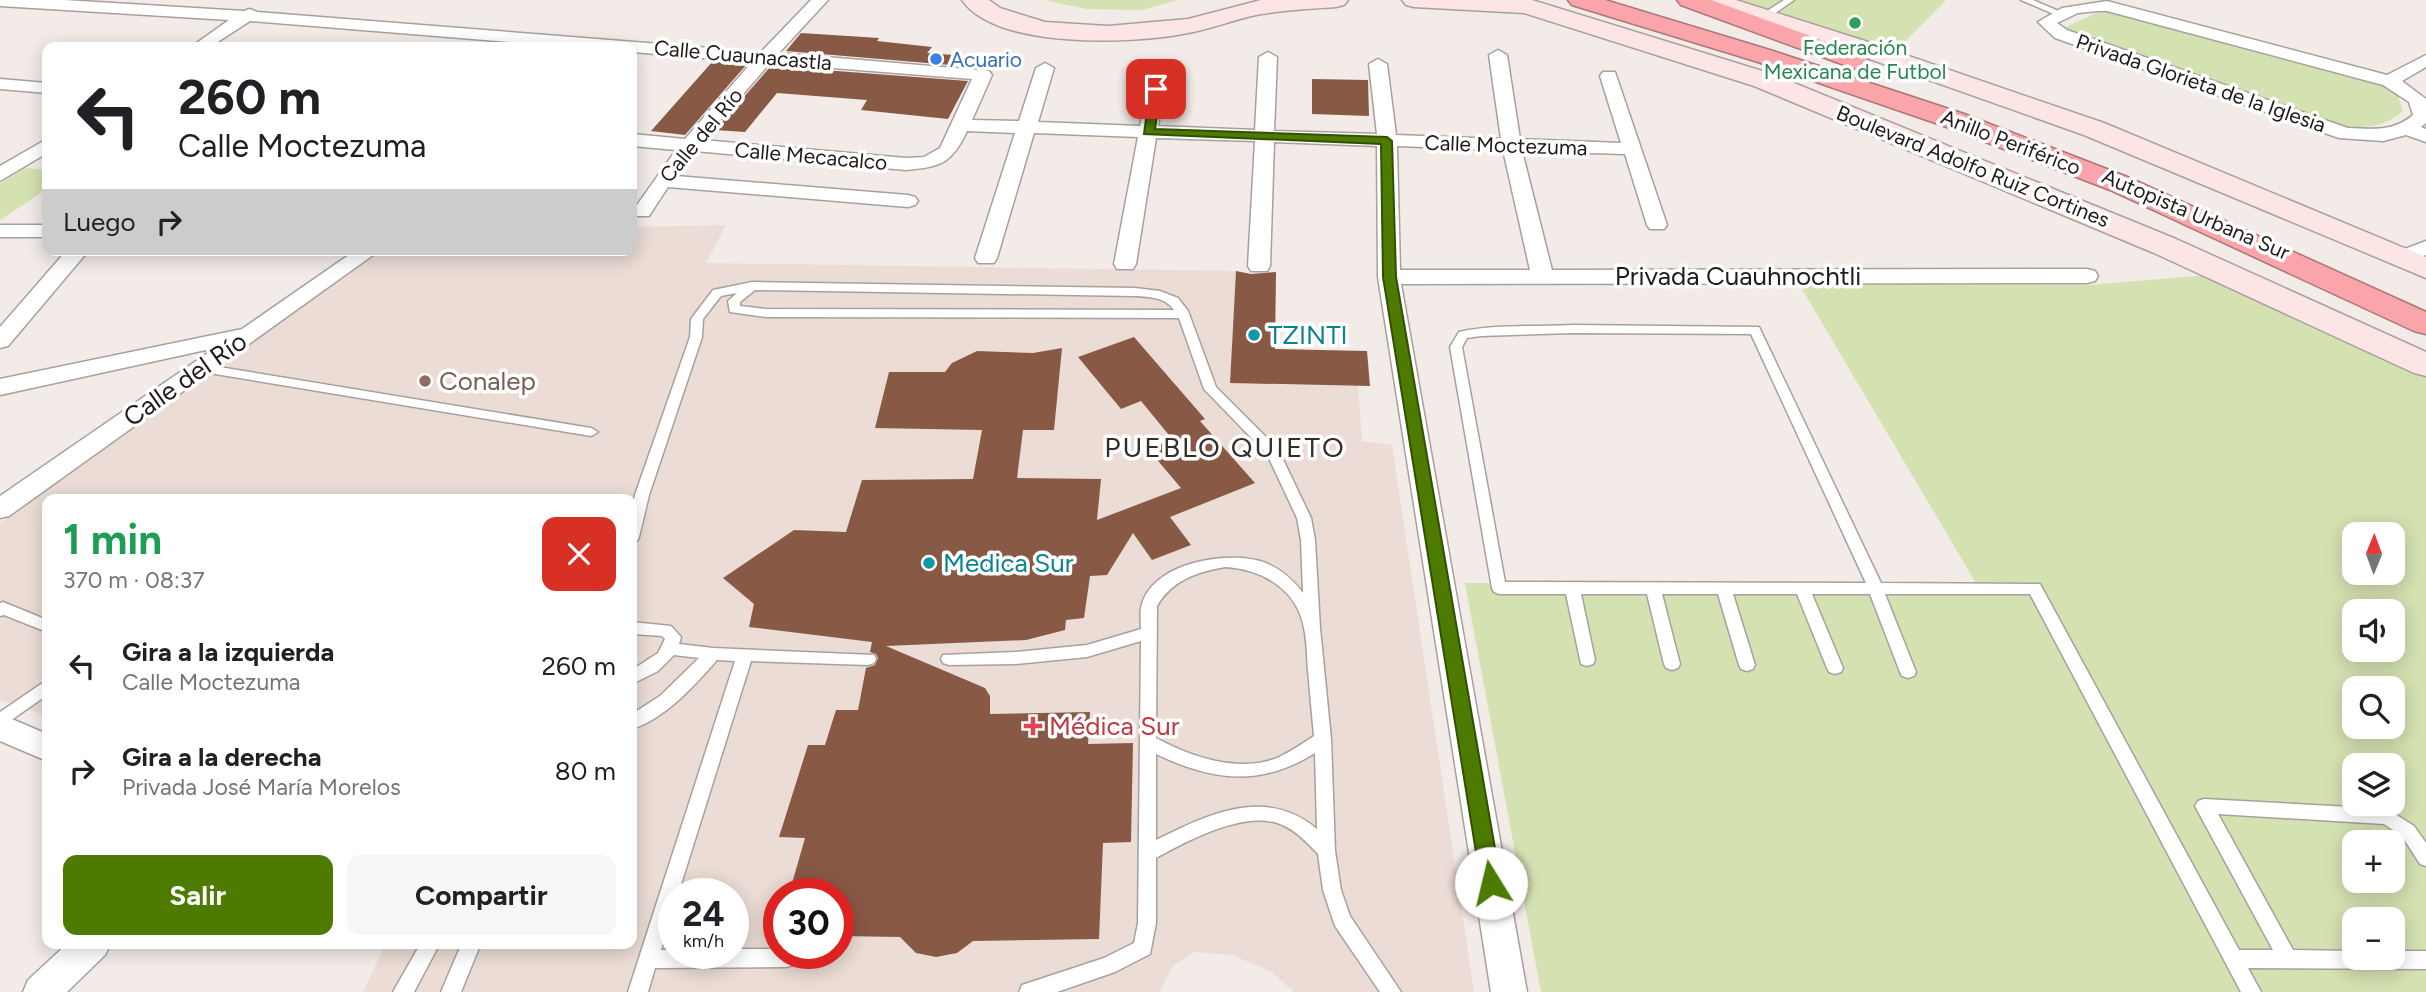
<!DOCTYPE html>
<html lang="es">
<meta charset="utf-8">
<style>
:root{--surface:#fff;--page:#f6f6f6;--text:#202124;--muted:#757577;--accent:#4d7b02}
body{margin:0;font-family:Figtree,sans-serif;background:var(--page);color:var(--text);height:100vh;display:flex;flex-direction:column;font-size:26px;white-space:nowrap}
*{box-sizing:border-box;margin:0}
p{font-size:23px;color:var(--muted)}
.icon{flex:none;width:38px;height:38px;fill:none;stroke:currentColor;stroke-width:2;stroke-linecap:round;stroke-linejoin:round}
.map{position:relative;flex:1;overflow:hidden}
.sheet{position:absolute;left:42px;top:494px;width:595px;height:455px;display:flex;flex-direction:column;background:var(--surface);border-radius:14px;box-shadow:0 4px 18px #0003}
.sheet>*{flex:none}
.guide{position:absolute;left:42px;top:42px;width:595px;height:214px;border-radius:14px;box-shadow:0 4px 18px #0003;background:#fff;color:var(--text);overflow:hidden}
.needle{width:46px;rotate:1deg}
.controls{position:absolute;left:2342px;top:522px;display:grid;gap:14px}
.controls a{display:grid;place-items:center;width:63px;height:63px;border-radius:14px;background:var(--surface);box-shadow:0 4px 18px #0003;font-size:35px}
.speed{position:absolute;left:658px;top:878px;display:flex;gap:14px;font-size:35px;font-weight:700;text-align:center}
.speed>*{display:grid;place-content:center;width:91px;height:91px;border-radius:50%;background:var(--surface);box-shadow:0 4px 18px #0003;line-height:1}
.speed small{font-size:18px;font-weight:400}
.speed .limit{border:10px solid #d22;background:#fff;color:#111}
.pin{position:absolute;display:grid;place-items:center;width:60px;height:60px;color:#fff;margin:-30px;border-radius:14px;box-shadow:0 4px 10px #0006}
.me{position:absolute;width:77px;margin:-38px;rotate:351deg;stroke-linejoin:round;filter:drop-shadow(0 0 5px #0008)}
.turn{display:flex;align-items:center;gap:24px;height:147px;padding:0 21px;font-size:32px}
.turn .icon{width:91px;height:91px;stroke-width:2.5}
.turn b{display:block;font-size:49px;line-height:60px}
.then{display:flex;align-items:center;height:66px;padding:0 21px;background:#0003;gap:14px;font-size:26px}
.round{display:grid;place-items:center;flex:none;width:74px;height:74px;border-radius:14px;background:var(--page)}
.summary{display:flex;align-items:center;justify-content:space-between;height:119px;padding:0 21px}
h1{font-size:42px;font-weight:700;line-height:52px;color:#1e9e55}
.cta{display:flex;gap:14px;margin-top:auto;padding:14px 21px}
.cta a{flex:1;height:80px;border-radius:14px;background:var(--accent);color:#fff;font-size:28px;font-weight:700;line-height:80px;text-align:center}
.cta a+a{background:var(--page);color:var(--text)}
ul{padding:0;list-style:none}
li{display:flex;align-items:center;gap:21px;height:105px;padding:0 21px}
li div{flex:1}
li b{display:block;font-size:26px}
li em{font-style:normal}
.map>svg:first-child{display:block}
.built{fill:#ebdcd5;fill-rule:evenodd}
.green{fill:#d4e1b1;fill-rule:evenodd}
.building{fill:#885945}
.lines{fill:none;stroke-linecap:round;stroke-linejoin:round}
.service-casing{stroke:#a7a19d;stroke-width:3}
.minor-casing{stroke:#a7a19d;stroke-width:3}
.secondary-casing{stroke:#a7a19d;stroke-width:3}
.motorway-casing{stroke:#ac7577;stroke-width:3}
.service{fill:#fff;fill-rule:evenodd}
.minor{fill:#fff;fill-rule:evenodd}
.secondary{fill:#fde4e5;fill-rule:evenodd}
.motorway{fill:#f9a5a9;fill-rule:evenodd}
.route{fill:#4d7b02;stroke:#325001;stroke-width:2}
.leisure-dot{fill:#2e9e5b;stroke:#fff;stroke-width:2.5}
.shop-dot{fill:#3f7fe0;stroke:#fff;stroke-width:2.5}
.culture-dot{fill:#0f9aa8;stroke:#fff;stroke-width:2.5}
.education-dot{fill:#8d6e63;stroke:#fff;stroke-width:2.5}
.health-dot{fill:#e0444e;stroke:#fff;stroke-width:2.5}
.labels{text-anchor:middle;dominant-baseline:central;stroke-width:7;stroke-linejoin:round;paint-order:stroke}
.far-leisure-label{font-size:21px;fill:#27864d;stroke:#fff}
.far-street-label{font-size:21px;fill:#1e1b1a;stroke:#fff}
.far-shop-label{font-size:21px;fill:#366cbe;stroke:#fff;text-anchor:start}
.street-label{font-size:26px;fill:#1e1b1a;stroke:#fff}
.culture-label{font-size:26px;fill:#0d838f;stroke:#fff;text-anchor:start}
.education-label{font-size:26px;fill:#785e54;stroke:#fff;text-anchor:start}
.health-label{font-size:26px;fill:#be3a42;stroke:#fff;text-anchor:start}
.neighbourhood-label{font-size:28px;letter-spacing:2px;fill:#332e2c;stroke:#fff}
</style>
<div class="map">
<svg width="2426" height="992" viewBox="0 0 2426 992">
<rect width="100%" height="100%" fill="#f2ebe8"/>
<!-- built -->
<path class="built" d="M726,225l-20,38 530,8 -6,112 128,3 4,55 30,4 82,547h-180l-24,-21 -38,-16 -38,-3 -21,14 -14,26h-796l23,-49h246v-444h-585v217l-47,-16v-177l383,-273h249v-23zM674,894h59v60h-59zM779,894h59v60h-59z"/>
<!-- green -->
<path class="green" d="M1044,0h134l-36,10 -55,-1z
M1715,0h231l-56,57z
M2121,12l253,68 24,16 5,15c-22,19 -41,16 -68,16l-255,-89 -14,-11 30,-14z
M25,168l22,2v19l-47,31v-36z
M2209,275l217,101v616h-885l-76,-409h511l-177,-299 290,1zM2354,534h38v38h-38zM2354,611h38v38h-38zM2354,688h38v38h-38zM2354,765h38v38h-38zM2354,842h38v38h-38zM2354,919h38v38h-38z"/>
<!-- building -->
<path class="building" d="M801,33l78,5 -2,3 55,6 -5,6 53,4 -6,10 -188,-16z
M713,61l34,3 -62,71 -34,-4z
M771,66l197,15 -20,38 -87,-9 6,-10 -90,-7 -32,39 -30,-2z
M1312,79l56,1 1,36 -57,-2z
M1236,271l15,3 25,-2 -1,77 92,2 3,35 -140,-3z
M1134,337l71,82 -5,2 55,62 -85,34 21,28 -39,15 -19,-27 -26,42 -17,1 -6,42 -18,2 -1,10 -39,10 -140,6 99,42 5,8v18l100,-2 -2,32 45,-1 -2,99 -28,1 -4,96 -126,2 -16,12 -21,4 -20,-4 -16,-16 -62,-1v-42h-49l16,-56 -26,-1 29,-92h17l11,-35h22l8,-42 9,-3 3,-7 -2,-4 -6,-2 2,-10 -123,-15 5,-23 -31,-26 71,-48 52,2 16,-52 111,-1 9,-49 -107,-2 14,-56h56l7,-9 25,-12 56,2 29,-5 -8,82h-31l-6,48 84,1 -4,41 84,-32 -33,-39 25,-9 -32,-39 -20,8 -43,-52z"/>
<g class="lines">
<defs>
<path id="service" d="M1784,0h10l-27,19h-6v-4z
M2021,0h12l30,13 -7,2z
M752,282l383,6 25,3 18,7 10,13 28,76 62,62 33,69 4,22 5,88 11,111 4,112 6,39 9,26 51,76h-21l-45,-66 -12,-36 -5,-36c-11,-12 -24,-25 -38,-30 -36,-14 -93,17 -124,34v65l-6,31 -35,18 -58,20h-38l3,-7 82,-27 30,-15 4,-20 3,-282 -54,16 -72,7 -66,1 -6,-2 -2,-4 2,-4 72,-3 72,-7 54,-16c0,-7 -1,-14 0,-21 8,-46 90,-59 125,-45 16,7 27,17 37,30l-2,-53 -4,-22 -30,-64 -63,-65 -25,-71 -413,-1 -36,-5 -2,-11 9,-8 -16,3 -18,23 -1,18 -53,158 -10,42 -2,4 -5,1v-34l3,-13 55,-158 1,-18 22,-29zM755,290l380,6c15,1 30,1 39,14l-408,-1 -26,-3v-4zM1225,567c37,2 72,22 79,61 3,14 3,29 4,43 2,22 4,43 6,65 -12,8 -24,16 -37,22 -39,15 -86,-1 -121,-20l1,-132c15,-26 40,-34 68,-39zM1315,753l2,76c-52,-43 -108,-15 -161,11v-86c56,27 105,33 159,-1z
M1573,325l186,2 122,256 159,1 199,366h34l-78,-144 3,-5 6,-2 183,10 27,17 12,17v23l-6,-2 -18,-28 -18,-12 -166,-10 75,136 61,1v6h38v-6h34v18l-178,-1 13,24h-20l-211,-398h-145l31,78 -2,4 -6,2 -6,-2 -2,-4 -30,-78h-58l31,74 -2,4 -6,2 -6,-2 -2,-4 -30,-74h-64l22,71 -2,4 -6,2 -6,-2 -2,-4 -21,-71h-56l18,70 -2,4 -6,2 -6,-2 -2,-4 -17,-70h-66l14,66 -2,4 -6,2 -6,-2 -15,-70h-67l-5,-2 -2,-4 -42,-241 9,-15c36,-8 76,-5 114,-7zM1573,333l178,1 115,249 -361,-1 -43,-235 5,-9 14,-2z
M201,364l390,64 7,4 -7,4 -394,-65 -2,-3z
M3,602l44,18v12l-43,-17 -4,1v-13z
M632,622l39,4 10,11 -2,7 34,4 161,7 2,4 -2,4 -6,2 -117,-4 -73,233h-4v14l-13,42h13v4h59v-5h46v5h37l-2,6 -28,7 -131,1 -7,24h-20l107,-331 -18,-1c-23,26 -51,58 -85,69v-15l28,-18 39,-38 -25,-3 -16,16 -26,13v-14l26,-17 7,-14 -3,-3 -30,-2z
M47,680v15l-47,33v-16z
M421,943h19l-26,49h-21z
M462,943h19l-20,49h-20z"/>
<path id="minor" d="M0,0h64l180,11 6,-2 7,3 504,40 50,-52h17l-49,53 210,18 3,4 -20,45 47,1 17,-53 9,-5 9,5 -16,54 102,4 10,-58 9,-5 9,5 -10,58 97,4 4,-73 9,-5 9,5 -3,74 103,3 -8,-70 9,-5 9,5 9,71 105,4 -12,-84 9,-5 9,5 13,84 101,4 -21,-67 3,-4h12l52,153 -3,4h-14l-3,-4 -22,-71 -103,-3 30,119 535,-1 8,2 3,5 -3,5 -8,2 -686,1 126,708h-36l-113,-715 -1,-131 -103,-4 -4,124 -3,5h-16l-3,-5 7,-125 -99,-3 -20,126 -3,5h-16l-3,-5 24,-127 -104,-4 -37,125 -3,5h-16l-3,-5 40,-125 -48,-2c-15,32 -26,36 -61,39l-211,-19 -19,25 232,19 7,2 3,4 -3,4 -7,2 -240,-20 -19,29h-14l-3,-4 44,-62 -44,-4v-12l53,5 67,-77 -120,-10v-5h-60l-322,-26 -40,26h-19l38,-27 -229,-14zM770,63l202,16 -32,69 -16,9 -18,1 -203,-18zM1397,146l106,4 27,120h-130z
M2107,1l280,74 39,-20v12l-24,14 24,18v24l-5,4 5,2v13l-20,-7 -23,6 -44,-3 -284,-100 -17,-16 24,-14zM2098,11h9l276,74 26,17 4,13c-20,17 -40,14 -65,13l-281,-98 -10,-7 21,-10z
M0,79l47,4v10l-47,-4z
M47,139v14l-47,28v-15z
M0,225h47v12h-47z
M2426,241v14l-24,9 -8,-1 -3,-5 3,-5z
M67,250h22l-81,96 -8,2v-21z
M356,250h24l-371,266 -9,2v-22l215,-148 -215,47v-16l242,-50z
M0,714l47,20v27l-47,-20z
M68,943h43l-6,12 -38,37h-44l5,-12z"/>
<path id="secondary" d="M962,0h27l11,8 45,14 63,4 80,-7 73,-19h87l-4,5 -8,2c-27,2 -54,3 -80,8 -23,5 -45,14 -68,18 -53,11 -192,17 -226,-33z
M1402,0h130l240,74 404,165 250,113v24l-12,-3 -260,-120 -400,-167 -230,-73 -110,-6 -8,-2z
M1699,0h37l129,41 239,82 322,134v21l-342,-143 -237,-84 -144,-46z"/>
<path id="motorway" d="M1568,0h37l168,51 191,63 166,64 296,134v22l-12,-3 -304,-141 -166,-64 -189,-65 -183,-56z
M1677,0h34l154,56 4,5 -4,5 -9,3 -9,-3 -166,-61z"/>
</defs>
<!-- service casing -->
<use href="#service" class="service-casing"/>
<!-- minor casing -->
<use href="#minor" class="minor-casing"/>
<!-- secondary casing -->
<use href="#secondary" class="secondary-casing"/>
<!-- motorway casing -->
<use href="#motorway" class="motorway-casing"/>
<!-- service -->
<use href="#service" class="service"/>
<!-- minor -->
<use href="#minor" class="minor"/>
<!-- secondary -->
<use href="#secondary" class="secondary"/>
<!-- motorway -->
<use href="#motorway" class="motorway"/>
</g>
<!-- route -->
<path class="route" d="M1156,86l5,3 -6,40 232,8 5,4 4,136 105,606 -3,6 -7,3 -7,-3 -3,-6 -98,-606 -2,-133 -237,-10 6,-45z"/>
<!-- markers -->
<circle class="leisure-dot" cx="1855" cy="23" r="7"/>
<circle class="shop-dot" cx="936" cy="59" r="7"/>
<g class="culture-dot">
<circle cx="1254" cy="335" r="7"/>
<circle cx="929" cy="563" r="7"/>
</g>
<circle class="education-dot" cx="425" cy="381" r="7"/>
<path class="health-dot" d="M1029.5 715.5h7v7h7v7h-7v7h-7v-7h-7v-7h7z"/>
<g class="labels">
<!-- far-leisure labels -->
<g class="far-leisure-label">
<text x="1855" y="47">Federación<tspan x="1855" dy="24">Mexicana de Futbol</tspan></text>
</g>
<!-- far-street labels -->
<g class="far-street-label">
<text transform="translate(743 55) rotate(5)">Calle Cuaunacastla</text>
<text transform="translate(2201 83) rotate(19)">Privada Glorieta de la Iglesia</text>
<text transform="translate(701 135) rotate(-50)">Calle del Río</text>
<text transform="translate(2011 142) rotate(21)">Anillo Periférico</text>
<text transform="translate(1506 145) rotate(2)">Calle Moctezuma</text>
<text transform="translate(811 156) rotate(5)">Calle Mecacalco</text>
<text transform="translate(1973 166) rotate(22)">Boulevard Adolfo Ruiz Cortines</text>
<text transform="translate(2196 214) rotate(23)">Autopista Urbana Sur</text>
</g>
<!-- far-shop labels -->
<g class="far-shop-label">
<text x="950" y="59">Acuario</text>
</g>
<!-- street labels -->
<g class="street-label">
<text x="1738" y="276">Privada Cuauhnochtli</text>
<text transform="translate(185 379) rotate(-35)">Calle del Río</text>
</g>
<!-- culture labels -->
<g class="culture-label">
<text x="1268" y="335">TZINTI</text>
<text x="943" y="563">Medica Sur</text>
</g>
<!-- education labels -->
<g class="education-label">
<text x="439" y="381">Conalep</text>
</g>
<!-- health labels -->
<g class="health-label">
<text x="1049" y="726">Médica Sur</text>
</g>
<!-- neighbourhood labels -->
<g class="neighbourhood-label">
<text x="1225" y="447">PUEBLO QUIETO</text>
</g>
</g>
</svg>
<div class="controls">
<a><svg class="needle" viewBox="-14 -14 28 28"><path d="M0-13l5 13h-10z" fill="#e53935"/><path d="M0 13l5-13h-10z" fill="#757577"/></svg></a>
<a><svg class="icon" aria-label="sound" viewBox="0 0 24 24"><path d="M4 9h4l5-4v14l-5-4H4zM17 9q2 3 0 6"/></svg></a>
<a><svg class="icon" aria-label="search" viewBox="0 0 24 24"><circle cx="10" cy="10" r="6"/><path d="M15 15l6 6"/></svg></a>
<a><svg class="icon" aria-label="layers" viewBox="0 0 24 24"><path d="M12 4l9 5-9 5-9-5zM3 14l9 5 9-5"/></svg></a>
<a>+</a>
<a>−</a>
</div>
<div class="speed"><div>24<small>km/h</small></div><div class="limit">30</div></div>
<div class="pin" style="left:1156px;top:89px;background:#d93025"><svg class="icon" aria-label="arrive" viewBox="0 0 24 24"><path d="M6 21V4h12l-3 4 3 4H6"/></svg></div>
<svg class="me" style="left:1491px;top:883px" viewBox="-20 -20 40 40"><circle r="19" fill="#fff"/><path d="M0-13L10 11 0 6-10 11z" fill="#4d7b02"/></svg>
<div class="guide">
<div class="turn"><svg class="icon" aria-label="left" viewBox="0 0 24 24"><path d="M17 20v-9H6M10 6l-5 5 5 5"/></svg><div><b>260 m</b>Calle Moctezuma</div></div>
<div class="then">Luego<svg class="icon" aria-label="right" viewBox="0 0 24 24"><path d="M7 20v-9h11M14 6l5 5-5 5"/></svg></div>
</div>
<section class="sheet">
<div class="summary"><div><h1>1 min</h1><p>370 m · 08:37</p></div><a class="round" style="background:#d93025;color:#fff"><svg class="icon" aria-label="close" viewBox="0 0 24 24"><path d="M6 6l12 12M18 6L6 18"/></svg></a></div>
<ul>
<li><svg class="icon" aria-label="left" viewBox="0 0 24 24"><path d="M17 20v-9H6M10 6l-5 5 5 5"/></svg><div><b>Gira a la izquierda</b><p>Calle Moctezuma</p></div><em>260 m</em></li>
<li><svg class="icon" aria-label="right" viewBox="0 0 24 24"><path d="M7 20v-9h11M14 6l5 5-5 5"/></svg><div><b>Gira a la derecha</b><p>Privada José María Morelos</p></div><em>80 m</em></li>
</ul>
<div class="cta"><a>Salir</a><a>Compartir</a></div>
</section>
</div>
